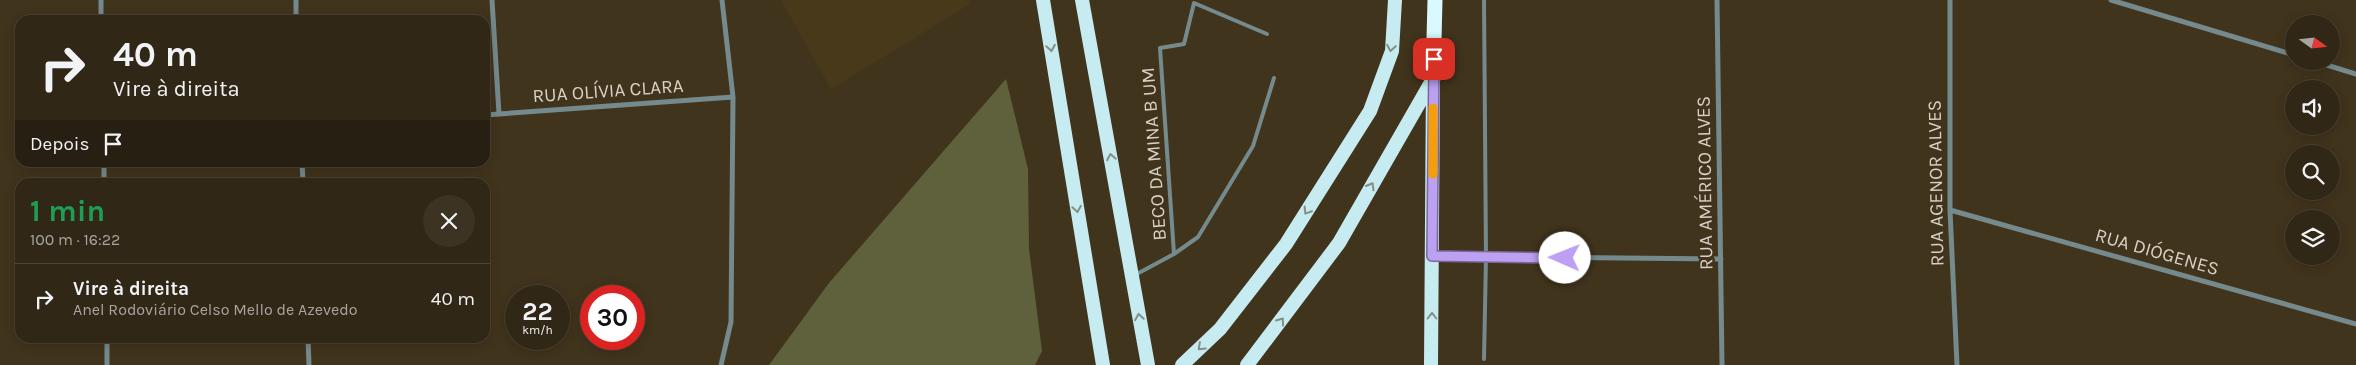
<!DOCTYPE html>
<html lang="pt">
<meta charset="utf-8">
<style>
:root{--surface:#312716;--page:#3d3323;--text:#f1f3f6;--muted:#a8a5a1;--line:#4c4435}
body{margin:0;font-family:Karla,sans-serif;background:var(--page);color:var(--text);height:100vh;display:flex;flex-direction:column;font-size:19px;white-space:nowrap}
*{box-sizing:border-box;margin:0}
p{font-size:16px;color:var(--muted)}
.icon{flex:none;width:28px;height:28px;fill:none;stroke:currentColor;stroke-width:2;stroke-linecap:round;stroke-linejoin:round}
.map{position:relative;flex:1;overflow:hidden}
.side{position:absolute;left:15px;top:178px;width:475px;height:165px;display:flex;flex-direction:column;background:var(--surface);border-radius:15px;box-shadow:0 2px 12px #0003,0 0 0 1px var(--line)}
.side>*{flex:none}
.hud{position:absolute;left:15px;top:15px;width:475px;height:152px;border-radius:15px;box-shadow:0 2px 12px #0003,0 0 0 1px var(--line);background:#312716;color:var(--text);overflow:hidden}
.needle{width:32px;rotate:105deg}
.buttons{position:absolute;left:2285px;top:15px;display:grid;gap:10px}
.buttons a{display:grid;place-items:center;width:55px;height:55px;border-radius:50%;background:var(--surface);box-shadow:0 2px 12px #0003,0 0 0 1px var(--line);font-size:25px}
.speed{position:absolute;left:505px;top:285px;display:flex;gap:10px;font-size:25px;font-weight:700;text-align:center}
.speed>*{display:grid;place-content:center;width:65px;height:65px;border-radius:50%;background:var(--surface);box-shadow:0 2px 12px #0003,0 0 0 1px var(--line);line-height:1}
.speed small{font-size:12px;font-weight:400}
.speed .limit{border:8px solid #d22;background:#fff;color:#111}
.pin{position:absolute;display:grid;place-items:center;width:42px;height:42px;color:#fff;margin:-21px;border-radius:10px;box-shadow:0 2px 8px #0006}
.me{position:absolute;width:55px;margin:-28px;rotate:271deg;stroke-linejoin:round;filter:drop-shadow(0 0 4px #0008)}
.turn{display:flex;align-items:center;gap:18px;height:105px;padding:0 15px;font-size:22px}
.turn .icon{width:65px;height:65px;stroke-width:2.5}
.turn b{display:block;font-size:35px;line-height:42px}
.then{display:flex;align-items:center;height:48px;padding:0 15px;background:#0003;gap:10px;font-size:19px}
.round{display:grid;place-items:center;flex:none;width:52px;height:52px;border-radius:26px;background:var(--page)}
.headline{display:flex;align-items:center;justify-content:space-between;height:85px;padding:0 15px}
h1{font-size:30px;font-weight:700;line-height:38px;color:#1e9e55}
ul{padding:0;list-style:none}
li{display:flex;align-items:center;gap:15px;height:70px;padding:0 15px;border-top:1px solid var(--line)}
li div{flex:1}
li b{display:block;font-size:19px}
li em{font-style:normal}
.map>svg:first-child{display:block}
.built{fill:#49391b}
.forest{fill:#5f613d}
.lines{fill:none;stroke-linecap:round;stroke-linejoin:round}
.service{stroke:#758a8d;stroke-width:4}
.minor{stroke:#758a8d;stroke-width:5}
.trunk{stroke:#c6ebf0;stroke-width:14}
.motorway{stroke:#daf9fe;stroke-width:15}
.oneway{stroke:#849086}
.route-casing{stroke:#7a689d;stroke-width:12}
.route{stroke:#bca0f2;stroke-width:9}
.slow{stroke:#f59e0b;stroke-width:9}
.labels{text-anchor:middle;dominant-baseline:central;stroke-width:5;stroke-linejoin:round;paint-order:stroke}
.street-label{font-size:19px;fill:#d9d1c4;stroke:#41341d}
</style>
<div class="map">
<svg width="2356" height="365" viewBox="0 0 2356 365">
<rect width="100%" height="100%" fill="#41341d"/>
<!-- built -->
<path class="built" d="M781,0h188l1,4 -139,85z"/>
<!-- forest -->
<path class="forest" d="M1006,79l22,90 1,80 13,102 -7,14h-266l60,-82z"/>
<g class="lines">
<!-- service -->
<path class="service" d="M1484,0l2,257 -2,102
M1174,254l-14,-206 24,-4 10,-41 73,31
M1135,275l39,-21 24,-17 55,-91 21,-68"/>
<!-- minor -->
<path class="minor" d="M101,0v20
M296,0v20
M492,0l7,114
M1717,0l5,365
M1950,0v210l7,155
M2111,0l183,55
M2314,61l42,13
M485,115l248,-18
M104,162v20
M302,162l1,20
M1950,210l406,114
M1434,256l287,3
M107,338v27
M308,338l1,27
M721,365l10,-43 2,-225 -11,-97"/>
<!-- trunk -->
<path class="trunk" d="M1043,0l60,365
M1082,0l66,365
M1182,365l38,-36 66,-85 84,-133 22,-60 3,-51
M1247,365l92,-122 94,-164
M1431,365l2,-285"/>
<!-- motorway -->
<path class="motorway" d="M1433,79l2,-79"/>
</g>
<!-- one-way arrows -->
<defs><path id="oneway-chevron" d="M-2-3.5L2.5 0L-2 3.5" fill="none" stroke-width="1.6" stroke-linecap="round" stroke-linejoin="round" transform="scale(1.25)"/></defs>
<g class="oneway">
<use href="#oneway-chevron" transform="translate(1051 48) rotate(81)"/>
<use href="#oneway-chevron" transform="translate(1391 48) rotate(99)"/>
<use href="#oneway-chevron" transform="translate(1111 157) rotate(-100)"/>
<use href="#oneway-chevron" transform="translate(1371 186) rotate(-60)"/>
<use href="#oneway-chevron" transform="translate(1077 209) rotate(81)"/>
<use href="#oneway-chevron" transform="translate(1307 211) rotate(122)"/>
<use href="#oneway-chevron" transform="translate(1432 316) rotate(-90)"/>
<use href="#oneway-chevron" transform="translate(1139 317) rotate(-99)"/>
<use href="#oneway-chevron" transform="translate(1281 321) rotate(-54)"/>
<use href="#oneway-chevron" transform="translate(1201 347) rotate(137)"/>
</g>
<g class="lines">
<defs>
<path id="route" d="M1434,59l-2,197 133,2"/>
</defs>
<!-- route casing -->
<use href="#route" class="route-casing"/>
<!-- route -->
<use href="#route" class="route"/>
<!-- slow -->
<path class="slow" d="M1433,174v-66"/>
</g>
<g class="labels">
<!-- street labels -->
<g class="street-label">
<text transform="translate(608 91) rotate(-4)">RUA OLÍVIA CLARA</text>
<text transform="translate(1154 154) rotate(-94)">BECO DA MINA B UM</text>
<text transform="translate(1705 183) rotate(-91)">RUA AMÉRICO ALVES</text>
<text transform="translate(1936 183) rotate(-91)">RUA AGENOR ALVES</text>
<text transform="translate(2157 252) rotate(16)">RUA DIÓGENES</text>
</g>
</g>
</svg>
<div class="buttons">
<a><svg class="needle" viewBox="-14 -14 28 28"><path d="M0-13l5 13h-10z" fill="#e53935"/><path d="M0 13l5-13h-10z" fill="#a8a5a1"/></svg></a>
<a><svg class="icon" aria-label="sound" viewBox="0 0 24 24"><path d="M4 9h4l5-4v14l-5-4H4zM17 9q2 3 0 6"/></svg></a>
<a><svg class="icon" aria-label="search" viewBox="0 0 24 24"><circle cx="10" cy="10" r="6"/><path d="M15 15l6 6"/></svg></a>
<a><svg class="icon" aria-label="layers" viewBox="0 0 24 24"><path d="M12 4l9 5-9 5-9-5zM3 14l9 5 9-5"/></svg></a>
</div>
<div class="speed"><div>22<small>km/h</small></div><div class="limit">30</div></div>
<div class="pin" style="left:1434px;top:59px;background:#d93025"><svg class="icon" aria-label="arrive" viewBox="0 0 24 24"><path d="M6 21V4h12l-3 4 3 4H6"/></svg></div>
<svg class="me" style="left:1565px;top:258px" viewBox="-20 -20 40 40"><circle r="19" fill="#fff"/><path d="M0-13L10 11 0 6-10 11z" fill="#bca0f2"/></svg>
<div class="hud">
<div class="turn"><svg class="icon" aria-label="right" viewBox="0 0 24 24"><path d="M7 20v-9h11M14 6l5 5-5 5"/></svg><div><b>40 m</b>Vire à direita</div></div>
<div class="then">Depois<svg class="icon" aria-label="arrive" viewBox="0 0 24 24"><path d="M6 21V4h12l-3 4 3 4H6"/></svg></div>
</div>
<section class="side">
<div class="headline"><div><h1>1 min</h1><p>100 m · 16:22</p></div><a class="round"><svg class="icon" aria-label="close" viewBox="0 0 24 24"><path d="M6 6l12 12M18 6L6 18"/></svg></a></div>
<ul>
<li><svg class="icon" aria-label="right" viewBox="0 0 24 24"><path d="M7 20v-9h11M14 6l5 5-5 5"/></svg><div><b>Vire à direita</b><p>Anel Rodoviário Celso Mello de Azevedo</p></div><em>40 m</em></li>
</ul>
</section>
</div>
